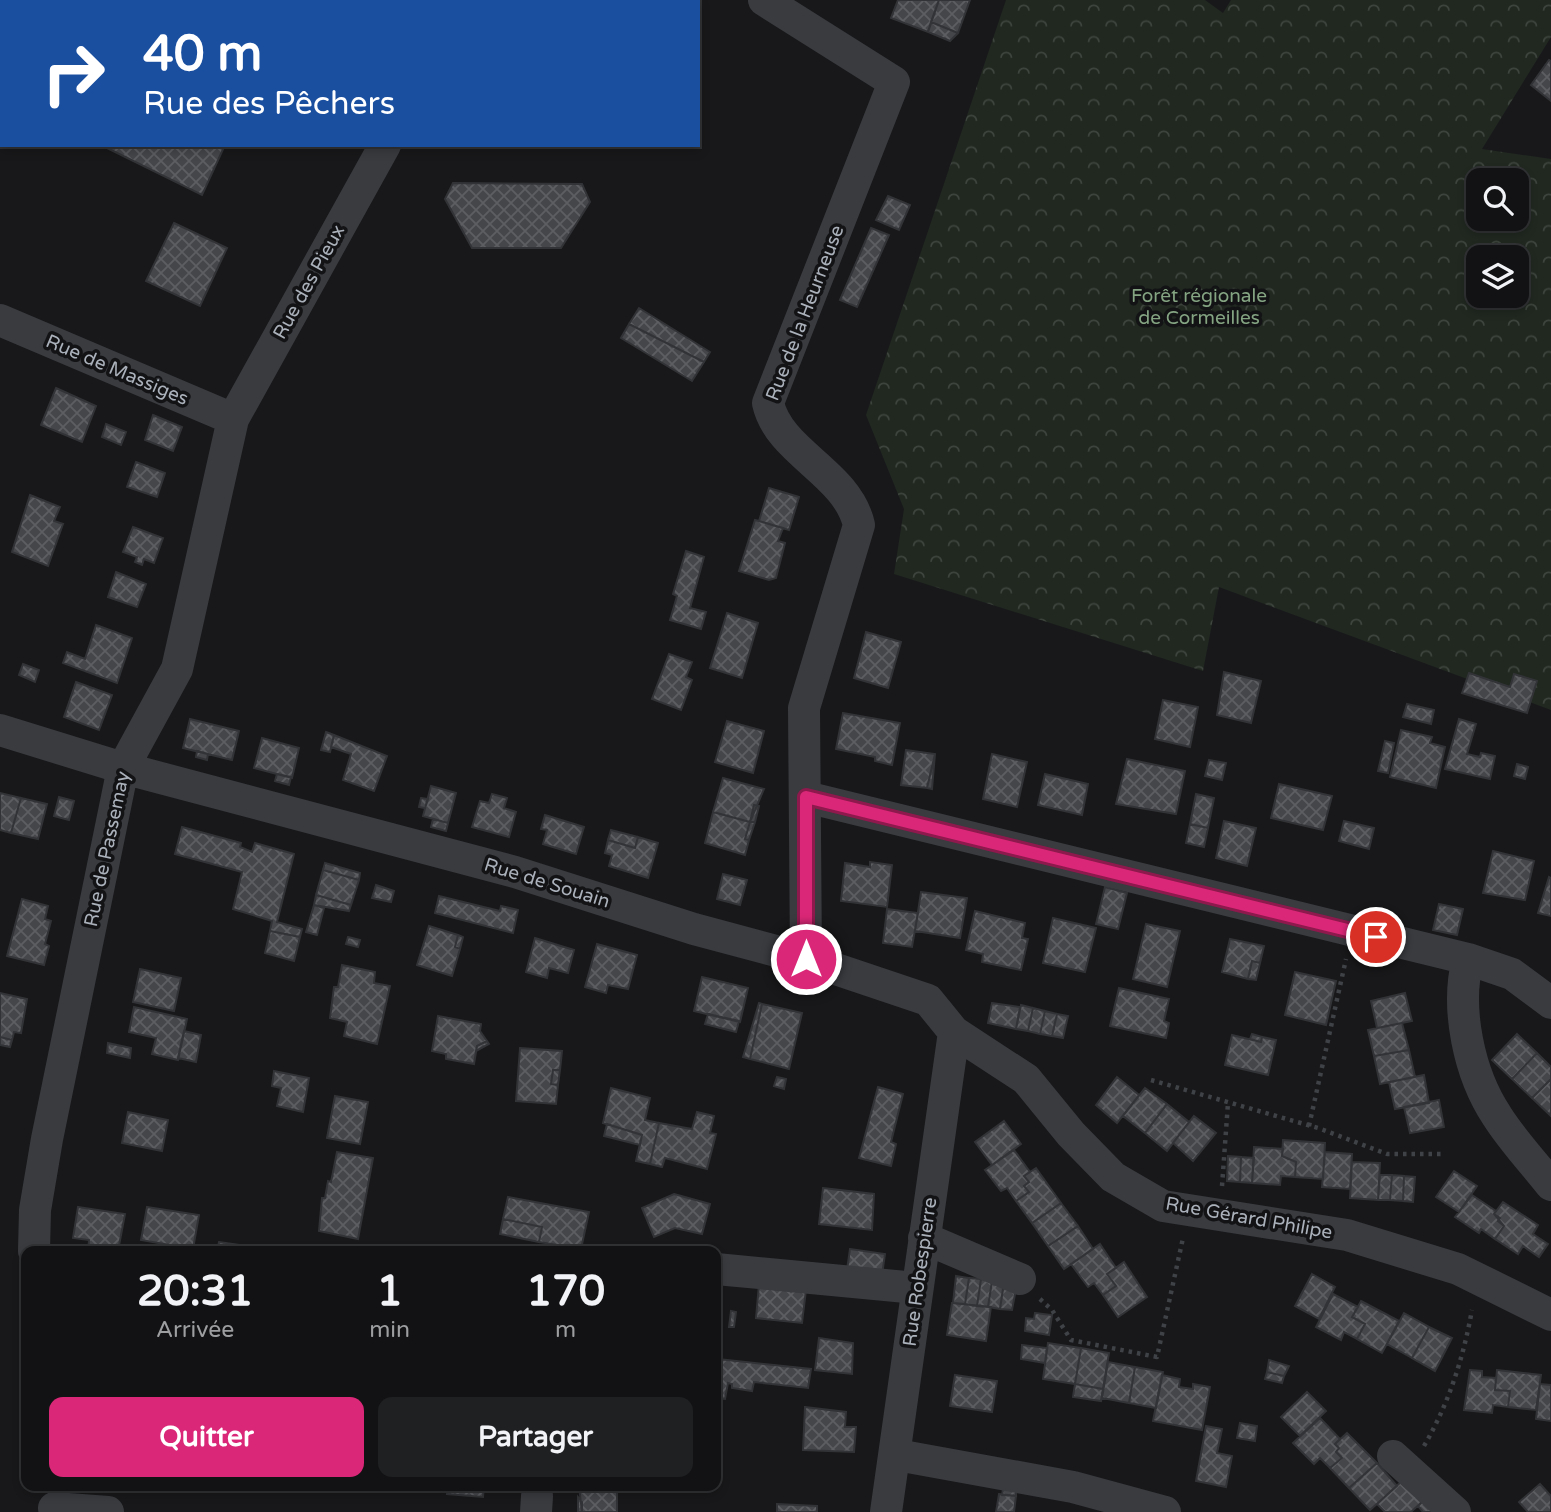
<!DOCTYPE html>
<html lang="fr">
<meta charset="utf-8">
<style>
:root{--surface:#121214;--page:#1f2022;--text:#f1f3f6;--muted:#9c9ea0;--line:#313234;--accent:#db2777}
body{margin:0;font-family:"Varela Round",sans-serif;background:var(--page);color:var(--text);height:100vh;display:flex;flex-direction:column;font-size:26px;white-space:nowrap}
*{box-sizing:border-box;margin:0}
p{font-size:23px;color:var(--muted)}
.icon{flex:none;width:38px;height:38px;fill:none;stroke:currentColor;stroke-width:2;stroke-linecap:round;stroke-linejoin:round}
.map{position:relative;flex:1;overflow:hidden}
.panel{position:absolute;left:21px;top:1246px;width:700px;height:245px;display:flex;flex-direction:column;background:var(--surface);border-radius:14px;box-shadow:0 4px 10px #0003,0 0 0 2px var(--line)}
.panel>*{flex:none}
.banner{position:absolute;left:0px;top:0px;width:700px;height:147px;box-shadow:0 4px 10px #0003,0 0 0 2px var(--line);background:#1a4fa0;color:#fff;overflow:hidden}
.tools{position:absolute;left:1466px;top:168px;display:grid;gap:14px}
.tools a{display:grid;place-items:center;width:63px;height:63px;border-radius:14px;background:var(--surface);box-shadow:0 4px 10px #0003,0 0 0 2px var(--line);font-size:35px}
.pin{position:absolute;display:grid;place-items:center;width:60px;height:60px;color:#fff;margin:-30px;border:4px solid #fff;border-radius:50%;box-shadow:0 2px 7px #0007}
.me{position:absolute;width:77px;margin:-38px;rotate:0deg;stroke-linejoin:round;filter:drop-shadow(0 0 5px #0008)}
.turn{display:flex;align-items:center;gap:24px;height:147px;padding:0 28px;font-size:32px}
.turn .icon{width:91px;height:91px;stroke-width:2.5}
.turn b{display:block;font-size:49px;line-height:60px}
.eta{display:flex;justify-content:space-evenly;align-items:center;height:119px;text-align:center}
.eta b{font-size:42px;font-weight:700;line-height:49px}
.cta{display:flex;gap:14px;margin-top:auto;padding:14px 28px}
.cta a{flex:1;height:80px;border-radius:14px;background:var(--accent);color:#fff;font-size:28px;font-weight:700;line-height:80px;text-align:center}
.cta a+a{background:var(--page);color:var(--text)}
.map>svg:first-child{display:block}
.forest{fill:url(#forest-crowns);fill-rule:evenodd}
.building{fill:url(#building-cross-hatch);stroke:#323336;stroke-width:2}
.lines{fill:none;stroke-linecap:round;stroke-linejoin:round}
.path{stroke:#3f4246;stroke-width:4.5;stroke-dasharray:3.5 5;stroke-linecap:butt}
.minor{stroke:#393b3f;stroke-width:32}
.route-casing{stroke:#8e194d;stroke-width:18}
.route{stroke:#db2777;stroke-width:12}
.labels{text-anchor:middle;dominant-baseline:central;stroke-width:7;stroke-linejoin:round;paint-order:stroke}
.street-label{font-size:19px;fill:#abb1ba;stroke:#131315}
.park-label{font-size:19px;fill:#84a482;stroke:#131315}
</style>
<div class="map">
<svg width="1551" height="1512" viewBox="0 0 1551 1512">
<defs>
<pattern id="forest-crowns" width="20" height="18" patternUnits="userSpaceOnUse" patternTransform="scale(1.75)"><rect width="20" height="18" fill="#202820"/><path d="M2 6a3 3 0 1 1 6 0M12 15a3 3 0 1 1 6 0" fill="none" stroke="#3e453e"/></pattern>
<pattern id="building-cross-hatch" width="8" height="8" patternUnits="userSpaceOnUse" patternTransform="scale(1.75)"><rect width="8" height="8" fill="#45464a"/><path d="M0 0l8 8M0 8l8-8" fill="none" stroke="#5d5e62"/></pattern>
</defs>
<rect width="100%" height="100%" fill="#18181a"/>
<!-- forest -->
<path class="forest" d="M1006,0h199l18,13 8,-13h320v37l-69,112 69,10v551l-332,-123 -16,84 -309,-97 10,-65 -38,-94zM1479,180h38v39h-38zM1479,257h38v39h-38z"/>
<!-- building -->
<path class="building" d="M0,0h265l3,2h-266v41z
M382,0h33l-35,2z
M898,0h41l-11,32 -37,-14z
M939,0h31l-12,33 -27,-11z
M931,22l27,11 -8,8 -22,-9z
M1549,60l2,1v40l-20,-16z
M101,145h124l-23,50z
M453,183l129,1 8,18 -29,46h-89l-27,-49z
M888,196l22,9 -11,25 -23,-10z
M174,223l53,25 -27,58 -54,-25z
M871,228l18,7 -32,72 -17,-7z
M639,308l71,44 -6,10 -75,-38z
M629,324l75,38 -12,19 -71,-43z
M56,388l40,18 -14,36 -41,-17z
M153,415l29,12 -9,24 -28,-11z
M106,424l20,8 -5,13 -19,-8z
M136,462l29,11 -8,24 -30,-10z
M769,488l30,9 -10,33 -30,-9z
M30,495l30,12 -6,14 9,3 -15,42 -36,-14z
M755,520l28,8 -5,13 7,2 -9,35 -7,2 -30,-9z
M133,527l30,11 -9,25 -10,-4 -2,6 -7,-3 2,-5 -14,-5z
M686,551l18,6 -14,51 16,4 -5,17 -31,-9 7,-24 -4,-2z
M116,572l30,12 -9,23 -29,-10z
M727,613l31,10 -16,55 -32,-10z
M96,625l36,13 -15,45 -54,-20 4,-11 18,7z
M866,632l35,10 -13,46 -34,-10z
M669,654l23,8 -6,15 6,3 -11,30 -29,-11z
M23,664l16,6 -4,12 -16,-7z
M1224,672l37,9 -10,42 -34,-8z
M1469,673l41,14 4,-13 23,7 -10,32 -65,-20z
M76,682l36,13 -13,35 -35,-13z
M1163,700l35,7 -8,40 -35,-8z
M1407,704l27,6 -3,14 -28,-7z
M843,713l57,10 -8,42 -17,-4v-4l-39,-8z
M190,719l49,12 -7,29 -49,-12z
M1459,719l17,5 -9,30 13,3 1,-4 14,3 -5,23 -45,-10z
M727,721l37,10 -11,42 -38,-11z
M1401,730l31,7 -2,6 15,4 -9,41 -46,-11z
M326,732l8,3 -4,17 -9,-2z
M334,735l53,21 -13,35 -31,-11 8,-26 -20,-7z
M262,738l37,10 -7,30 -38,-10z
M1385,741l9,2 -6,30 -10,-2z
M906,750l29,4 -8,34 -26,-3z
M197,751l11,3 -1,6 -11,-3z
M935,754l-3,35 -5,-1z
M992,754l35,8 -10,45 -34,-8z
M1127,759l58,12 -9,43 -60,-10z
M1209,760l17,3 -4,17 -17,-4z
M1517,764l11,3 -3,12 -11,-3z
M277,774l14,3 -2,8 -14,-4z
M1045,774l43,10 -6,31 -44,-10z
M723,778l41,11 -14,33 -37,-10z
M1279,784l53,12 -9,34 -52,-12z
M431,786l25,7 -8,30 -25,-7z
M0,793l21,5 -10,35 -11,-3z
M492,794l15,4 -3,10 12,4 -7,25 -37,-10 8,-26 9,2z
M1196,794l18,4 -6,30 -18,-4z
M59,797l15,4 -5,19 -15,-4z
M21,798l26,6 -9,35 -27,-6z
M421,798l7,1 -3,9 -6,-1z
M754,805l5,1 -4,16h-5z
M713,812l37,10 -5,17 4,1 -4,15 -40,-12z
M545,815l39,12 -8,27 -33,-10 4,-14 -6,-1z
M433,819l15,4 -2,8 -15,-4z
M1224,821l32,7 -9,38 -31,-8z
M1344,821l30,7 -5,21 -30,-8z
M750,822h5l-6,18 -4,-1z
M1190,824l18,4 -4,19 -18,-4z
M182,827l59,16 -1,4 12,5 3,-9 39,11 -17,68 25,7 -2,8 -30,-6 2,-10 -39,-12 9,-37 -67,-18z
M611,830l27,7 -3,11 -27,-8z
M638,837l20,6 -10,35 -39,-12 3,-11 -7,-2 3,-13 27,8z
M1493,851l41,10 -9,39 -42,-7z
M870,862l22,3 -5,42 -46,-6 4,-38 25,4z
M325,863l35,10 -1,7 -36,-10z
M323,870l36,10 -8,25 -35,-10z
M723,874l24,6 -7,25 -23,-6z
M1549,877l2,1v38l-13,-3z
M376,885l18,6 -3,11 -19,-4z
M1105,887l22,6 -9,36 -22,-5z
M921,892l46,6 -7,40 -45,-7z
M316,895l35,10 -2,6 -35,-6z
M439,896l61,15 1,-5 17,4 -5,23 -78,-20z
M22,899l26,7 -3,13 6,2 -6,23 4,2 -5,19 -37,-9z
M1439,904l24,5 -6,26 -24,-5z
M314,905l10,3 -7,27 -11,-3z
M887,909l31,4 -6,34 -29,-4z
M975,911l50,12 -3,15 6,1 -7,31 -39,-8 1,-8 -17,-4z
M1053,918l43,10 -11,44 -42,-9z
M1146,924l34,7 -13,56 -34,-8z
M429,926l29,9 -3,12 5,2 -8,27 -35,-11z
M270,931l30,6 -6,24 -29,-8z
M458,935l5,2 -3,12 -5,-2z
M348,937l12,3 -2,7 -12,-3z
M535,938l39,12 -6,23 -19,-5 -2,10 -21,-6z
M1230,939l34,7 -4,17 -8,-2 -4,18 -26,-7z
M597,944l40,11 -9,34 -20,-4 -2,8 -21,-6z
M1252,961l8,2 -4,17 -8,-1z
M342,965l33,7 -1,11 16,3 -13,58 -33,-8 3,-14 -17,-4 4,-31h4z
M140,969l41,9 -7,33 -41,-9z
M1295,972l41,9 -10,44 -41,-10z
M702,977l46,11 -8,34 -46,-11z
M1119,988l50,11 -5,22 5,2 -3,15 -56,-12z
M0,993l27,6 -6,34 -7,-1 -2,8 -12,-3z
M1405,993l7,28 -35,7 -6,-27z
M759,1003l3,1 -12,55 -7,-2z
M992,1003l28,4 -4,22 -28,-6z
M762,1004l40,9 -13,56 -39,-10z
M1021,1005l12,3 -5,23 -12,-2z
M134,1007l53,12 -9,41 -26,-6 4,-16 -27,-6z
M1033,1008l12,3 -5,23 -12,-3z
M1045,1011l12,3 -5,22 -12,-2z
M708,1014l31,7 -3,11 -31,-8z
M1057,1014l11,2 -5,22 -11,-2z
M438,1016l43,8 -1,7 7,10 -10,5 -3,18 -28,-5v-5l-14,-3z
M1402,1023l7,27 -35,6 -6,-26z
M184,1031l17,4 -5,27 -18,-4z
M1252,1034l10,3 -1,5 -11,-3z
M1517,1034l20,19 -25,26 -20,-19z
M1232,1035l29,7 1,-5 14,3 -8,35 -43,-10z
M0,1037l12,3 -2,7 -10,-2z
M487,1041l2,3 -13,7 1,-5z
M108,1043l23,5 -1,10 -23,-5z
M520,1048l42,3 -2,19h-7l-2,14 7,1 -2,19 -40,-3z
M1409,1050l6,27 -35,7 -6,-28z
M1537,1053l14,14v12l-19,19 -20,-19z
M553,1070h7l-2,15 -7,-1z
M274,1071l35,7 -6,34 -26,-6 4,-18 -9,-2z
M1424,1075l5,28 -34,6 -6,-27z
M777,1077l9,2 -2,10 -10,-3z
M1117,1077l22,18 -22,28 -21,-18z
M1551,1079v37l-19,-18z
M878,1087l25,7 -12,48 5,2 -5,22 -32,-8z
M611,1088l39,10 -5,22 14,3 -9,41 -14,-3 6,-26 -39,-12z
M1145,1088l22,16 -22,29 -22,-17z
M335,1096l33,6 -8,42 -33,-6z
M1439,1100l5,27 -34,6 -6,-26z
M1167,1104l22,18 -22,29 -22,-18z
M128,1112l40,8 -6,31 -40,-8z
M697,1112l17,4 -4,17 6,1 -9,35 -42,-11 -3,9 -12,-3 9,-41 33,6z
M1194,1116l22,17 -23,28 -20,-18z
M1004,1121l17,23 -29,21 -17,-23z
M607,1124l35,11 -2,10 -36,-9z
M1283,1140l42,3 -2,36 -28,-2 1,-15 -14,-6z
M1254,1147l29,2 -1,7 14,6 -1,15 -14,-1 -1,9 -28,-2z
M1014,1150l16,22 -6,4 5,6 -5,4 5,6 -13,9 -9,-13 -6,3 -16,-21z
M337,1152l36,6 -15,81 -39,-8 3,-33h3l3,-17 3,1z
M1325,1152l27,2 -2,35 -28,-2z
M1228,1156l13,1 -1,25 -13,-1z
M1241,1157l13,1 -2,25 -12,-1z
M1352,1162l28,1 -2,37 -28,-2z
M1036,1168l25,35 -29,20 -16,-22 13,-9 -5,-6 5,-4 -5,-6z
M1454,1171l23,15 -18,26 -23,-15z
M1380,1175h12l-2,25h-12z
M1392,1175l12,1 -1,25 -13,-1z
M1404,1176l11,1 -2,25 -10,-1z
M823,1188l51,6 -2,36 -53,-6z
M674,1194l36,10 -8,30 -27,-6 -21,9 -12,-29z
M1472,1195l24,16 -2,3 6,4 -2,3 6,5 -9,13 -14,-10 -2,4 -24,-16z
M508,1197l81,15 -8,37 -42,-7 3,-15 -39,-8z
M1503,1202l35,23 -5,9 15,10 -9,13 -16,-11 -5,8 -23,-15 9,-13 -10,-12z
M1061,1203l17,23 -30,20 -16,-23z
M78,1207l47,7 -7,37h-30l1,-11 -16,-2z
M147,1207l52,8 -6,34 -52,-9z
M503,1219l39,8 -3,15 -39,-8z
M1078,1226l15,23 -29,20 -16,-23z
M219,1242l35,5 -1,4h-36z
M1100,1244l16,24 -9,6 9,12 -13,9 -9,-12 -6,4 -17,-23z
M850,1249l35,5 -3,21 -35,-5z
M1124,1262l23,35 -29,20 -15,-22 13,-9 -9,-12z
M1312,1274l23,13 -16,32 -24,-13z
M956,1276l13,2 -4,26 -12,-1z
M969,1278l12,1 -4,27 -12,-2z
M981,1279l11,2 -4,26 -11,-1z
M992,1281l12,1 -4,27 -12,-2z
M1004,1282l13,2 -5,26 -12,-1z
M759,1284l47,6 -4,33 -46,-5z
M1333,1294l25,13 -6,10 13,7 -8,15 -13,-7 -3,8 -25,-13z
M1361,1301l38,20 -17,32 -25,-14 8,-15 -13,-7z
M952,1303l39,4 -5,34 -39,-6z
M731,1311l5,1 -2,15h-5z
M1035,1313l17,2 -3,20 -24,-4 1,-13 8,1z
M1404,1313l25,14 -17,31 -25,-14z
M1429,1327l23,11 -17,33 -23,-13z
M819,1338l34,5 -1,31 -37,-4z
M1048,1343l33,5 -6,36 -32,-5z
M1022,1345l25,3 -2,15 -24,-4z
M1081,1348l28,5 -6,36 -28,-5z
M718,1359l93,10 -3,19 -54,-6 -2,9 -20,-3v-4l-4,-1 -3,16 -9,-1z
M1269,1360l20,6 -5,10 -17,-4z
M1108,1362l27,5 -6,36 -27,-5z
M1135,1367l28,5 -7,36 -27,-5z
M1470,1370l12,1v6l14,1 -1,12 15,1 -2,16 -15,-2 -1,8 -28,-3z
M1497,1370l44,5 -5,35 -28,-3 2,-16 -15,-1z
M1267,1372l17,4 -2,7 -17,-4z
M955,1375l42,6 -5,31 -42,-6z
M1162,1375l18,4 -1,8 14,2v-5l17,3 -8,43 -49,-9z
M1075,1384l28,5 -2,12 -28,-4z
M1540,1384l11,1v36l-15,-2z
M1307,1392l19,19 -26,25 -19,-19z
M805,1407l41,5 -1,15h11l-2,25 -51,-2z
M1320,1418l20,21 -5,5 4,4 -3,4 6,6 -12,10 -10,-10 -6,6 -21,-21z
M1240,1423l17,3 -2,15 -18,-3z
M1206,1426l16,3 -5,24 15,3 -6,31 -30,-6z
M1347,1433l30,30 -28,25 -19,-20 12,-10 -6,-6 3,-4 -4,-4z
M1377,1463l20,23 -27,24 -21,-22z
M1403,1480l20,21 -12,11h-26l-8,-8z
M1540,1484l11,12v16h-23l-9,-10z
M448,1486h36l-1,11 -36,-3z
M579,1486h52l-1,5 -13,-1v22h-35z
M1003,1489l13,1v6l-14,-1z
M999,1494l17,2 -2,16h-18z
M578,1497l4,5v10h-4z
M1425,1499l13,13h-15l-5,-6z
M777,1504l40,2v6h-40z"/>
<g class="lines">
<!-- path -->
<path class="path" d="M1151,1080l167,48 69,26h54
M1309,1126l37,-167
M1222,1186l6,-83
M1040,1299l12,11 19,30 86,17 26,-119
M1424,1446c25,-43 39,-87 48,-136"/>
<!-- minor -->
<path class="minor" d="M764,0l130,82 -126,321c11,50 79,69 91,122l-55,183 2,251
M496,2l1,-2
M0,320l233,99
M0,730l123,38 392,104 179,57 112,30 122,41 26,32 72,47 45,55 42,43 50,29 184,29 111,34 93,46
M806,797l662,162 44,15 39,29
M1468,959c-13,49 1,115 29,157 15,24 36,46 54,69
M924,1238l96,41
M34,1251l1,-41 12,-71 76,-371 54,-99 56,-250 152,-274
M716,1269l201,19
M897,1455l176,32 92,25
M1393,1456l62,56
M54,1508l54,4
M536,1512l1,-16
M886,1512l68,-480"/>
</g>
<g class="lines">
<defs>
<path id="route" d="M806,959v-162l570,140"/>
</defs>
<!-- route casing -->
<use href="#route" class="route-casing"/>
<!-- route -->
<use href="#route" class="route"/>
</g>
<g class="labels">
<!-- street labels -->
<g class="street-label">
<text transform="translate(309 282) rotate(-61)">Rue des Pieux</text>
<text transform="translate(805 313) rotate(-69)">Rue de la Heurneuse</text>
<text transform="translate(117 370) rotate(23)">Rue de Massiges</text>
<text transform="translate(107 849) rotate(-78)">Rue de Passemay</text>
<text transform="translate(547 883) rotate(17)">Rue de Souain</text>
<text transform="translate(1249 1218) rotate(10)">Rue Gérard Philipe</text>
<text transform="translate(920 1272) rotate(-82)">Rue Robespierre</text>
</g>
<!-- park labels -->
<g class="park-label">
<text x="1199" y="296">Forêt régionale<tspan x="1199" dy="22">de Cormeilles</tspan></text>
</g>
</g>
</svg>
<div class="tools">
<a><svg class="icon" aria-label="search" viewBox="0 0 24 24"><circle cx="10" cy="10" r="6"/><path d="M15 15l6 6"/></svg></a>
<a><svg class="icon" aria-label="layers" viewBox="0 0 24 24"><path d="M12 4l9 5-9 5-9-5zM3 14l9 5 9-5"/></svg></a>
</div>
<div class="pin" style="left:1376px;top:937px;background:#d93025"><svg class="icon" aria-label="arrive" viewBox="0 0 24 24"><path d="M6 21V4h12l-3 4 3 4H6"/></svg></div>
<svg class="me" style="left:806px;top:959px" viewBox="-20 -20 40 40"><circle r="17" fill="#db2777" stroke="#fff" stroke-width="3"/><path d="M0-11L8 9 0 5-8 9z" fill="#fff"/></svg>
<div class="banner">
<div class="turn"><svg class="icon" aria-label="right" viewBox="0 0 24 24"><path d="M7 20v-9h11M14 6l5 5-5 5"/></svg><div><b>40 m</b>Rue des Pêchers</div></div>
</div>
<section class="panel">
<div class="eta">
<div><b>20:31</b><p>Arrivée</p></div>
<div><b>1</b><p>min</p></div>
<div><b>170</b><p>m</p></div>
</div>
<div class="cta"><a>Quitter</a><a>Partager</a></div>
</section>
</div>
